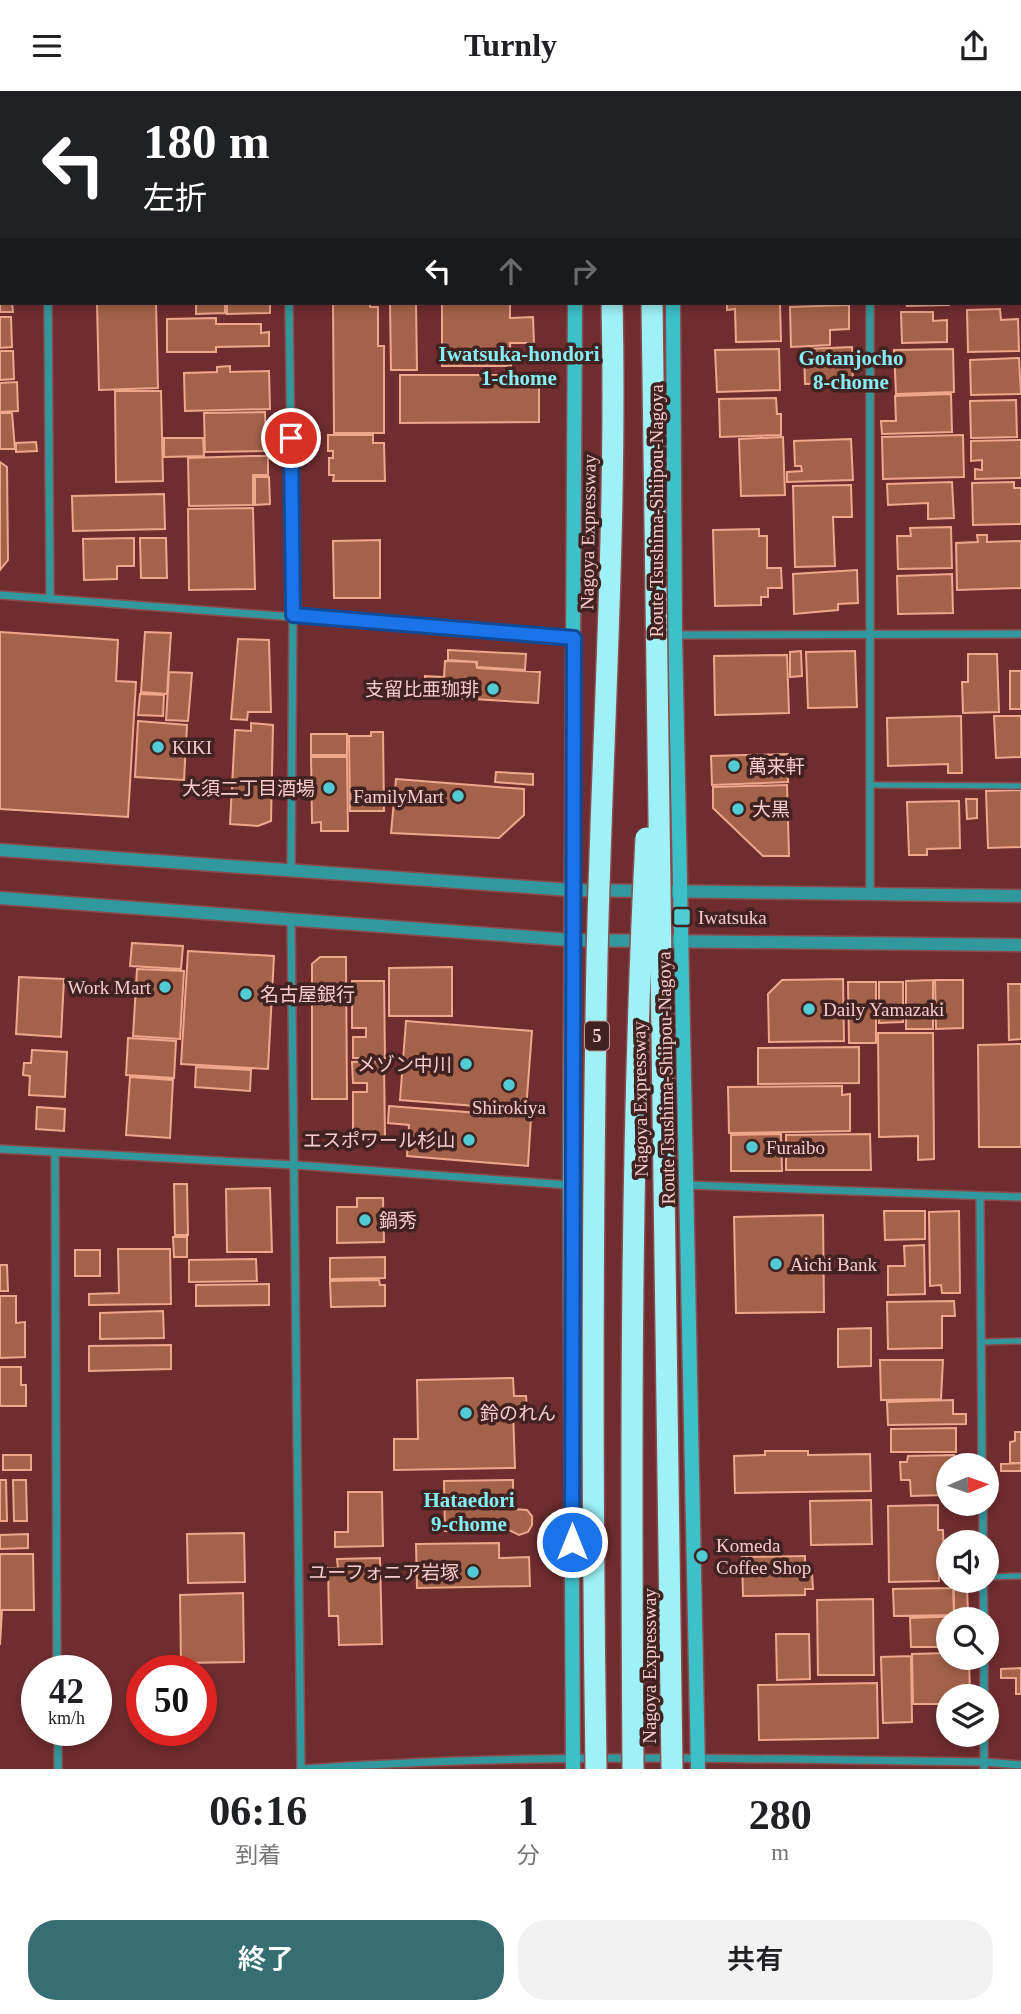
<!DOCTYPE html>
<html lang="ja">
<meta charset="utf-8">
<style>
:root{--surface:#fff;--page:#f2f2f2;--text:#202124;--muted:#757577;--accent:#366e73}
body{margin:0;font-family:"Times New Roman","Noto Sans JP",serif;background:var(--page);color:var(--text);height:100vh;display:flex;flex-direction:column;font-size:26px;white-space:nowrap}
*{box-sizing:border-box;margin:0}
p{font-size:23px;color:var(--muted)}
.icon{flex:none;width:38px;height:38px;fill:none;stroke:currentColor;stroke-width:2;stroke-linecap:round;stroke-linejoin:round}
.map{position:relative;height:1678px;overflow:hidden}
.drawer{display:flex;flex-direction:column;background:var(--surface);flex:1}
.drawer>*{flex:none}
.banner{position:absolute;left:0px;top:0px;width:1022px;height:214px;box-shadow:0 4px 10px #0003;background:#202124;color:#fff;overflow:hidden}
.needle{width:46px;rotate:88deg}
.buttons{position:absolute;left:936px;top:1362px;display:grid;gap:14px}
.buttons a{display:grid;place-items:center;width:63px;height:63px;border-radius:50%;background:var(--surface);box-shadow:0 4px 10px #0003;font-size:35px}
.speed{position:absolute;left:21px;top:1564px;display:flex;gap:14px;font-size:35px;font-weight:700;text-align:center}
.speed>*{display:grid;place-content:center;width:91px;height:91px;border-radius:50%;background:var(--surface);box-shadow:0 4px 10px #0003;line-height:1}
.speed small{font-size:18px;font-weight:400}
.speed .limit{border:10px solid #d22;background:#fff;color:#111}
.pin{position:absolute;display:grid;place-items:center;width:60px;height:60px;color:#fff;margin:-30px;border:4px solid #fff;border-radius:50%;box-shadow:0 2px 7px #0007}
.me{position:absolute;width:77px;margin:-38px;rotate:0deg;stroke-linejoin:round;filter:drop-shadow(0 0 5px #0008)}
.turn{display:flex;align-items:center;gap:24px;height:147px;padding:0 28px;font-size:32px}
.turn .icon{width:91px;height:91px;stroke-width:2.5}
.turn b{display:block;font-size:49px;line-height:60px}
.lanes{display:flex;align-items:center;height:66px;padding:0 28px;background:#0003;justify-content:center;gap:35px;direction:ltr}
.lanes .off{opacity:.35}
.eta{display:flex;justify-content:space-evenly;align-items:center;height:119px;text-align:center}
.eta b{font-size:42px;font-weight:600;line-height:49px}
.action{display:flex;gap:14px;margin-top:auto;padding:14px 28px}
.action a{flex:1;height:80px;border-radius:28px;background:var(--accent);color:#fff;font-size:28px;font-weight:600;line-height:80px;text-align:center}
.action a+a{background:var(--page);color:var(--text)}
header{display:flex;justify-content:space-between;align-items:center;height:91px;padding:0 28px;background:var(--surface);font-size:32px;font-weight:600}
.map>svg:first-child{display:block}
.building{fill:#a5624a;stroke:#efa78c;stroke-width:2}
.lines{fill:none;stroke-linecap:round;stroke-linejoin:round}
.service-casing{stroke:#8a4d4e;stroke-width:8}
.minor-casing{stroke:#8a4d4e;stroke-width:10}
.tertiary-casing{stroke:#8a4d4e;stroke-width:15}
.secondary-casing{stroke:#8a4d4e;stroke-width:17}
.motorway-casing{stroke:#8a4d4e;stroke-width:24}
.service{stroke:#31989e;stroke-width:5}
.minor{stroke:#31989e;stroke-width:7}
.tertiary{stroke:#31989e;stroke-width:12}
.secondary{stroke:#3dc0c8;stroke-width:14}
.motorway{stroke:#9ef2f7;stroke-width:21}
.motorway-bridge-casing{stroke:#8a4d4e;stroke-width:24;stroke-linecap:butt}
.motorway-bridge{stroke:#9ef2f7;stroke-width:21}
.route-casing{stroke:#114b97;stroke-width:18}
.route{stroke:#1a73e8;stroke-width:12}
.poi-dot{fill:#51ccd4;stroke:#402221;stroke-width:2.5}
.labels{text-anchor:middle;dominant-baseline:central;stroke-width:7;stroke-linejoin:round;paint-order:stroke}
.shield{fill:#402221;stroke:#bf9998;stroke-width:2}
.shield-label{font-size:18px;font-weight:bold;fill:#f6cccb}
.street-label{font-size:19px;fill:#f6cccb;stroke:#402221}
.poi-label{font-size:19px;fill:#f6cccb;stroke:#402221;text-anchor:start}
.neighbourhood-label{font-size:21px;font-weight:bold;fill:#83eff5;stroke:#402221}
</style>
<header><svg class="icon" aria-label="menu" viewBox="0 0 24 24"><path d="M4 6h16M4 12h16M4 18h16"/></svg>Turnly<svg class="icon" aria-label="share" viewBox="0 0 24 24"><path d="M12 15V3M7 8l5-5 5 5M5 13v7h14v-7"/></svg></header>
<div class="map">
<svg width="1021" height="1678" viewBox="0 0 1021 1678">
<rect width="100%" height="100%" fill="#6f2d2f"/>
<!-- building -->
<path class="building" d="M483,0h51v2h-51z
M765,0h64v2h-64z
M0,84h2l-2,102z
M0,186l2,26h10l1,9h-13z
M97,212h59l2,85 -59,2z
M196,212h29v10l-29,1z
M227,212h43v10l-43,1z
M333,212h37v4h8v39h6v87h-50z
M390,212h26l1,67h-26z
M442,212h68v15l23,-1 1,26h-24l1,23h-69z
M780,212l1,38 -45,1 -1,-33 -8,1v-6z
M906,212h43v2l-42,1z
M849,214v24l-19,1v15l-39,2 -1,-40z
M1000,218l1,11 17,-1 1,32 -51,1 -1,-42z
M901,221h32v9l14,-1v22l-45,1z
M0,226h11l1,30 -12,1z
M216,227v6h45v9l8,-1v14l-53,1v5h-49v-33z
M852,256l1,36 -48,1 -1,-35z
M779,258l1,41 -63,2 -2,-42z
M953,258l1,43 -58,2 -2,-44z
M0,260h13l1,28 -14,1z
M1019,267l2,36 -50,1 -1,-35z
M230,275v6l39,-1 1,38 -85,2 -1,-38 33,-1v-5z
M400,284h139v47l-139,1z
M17,291l1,29 -18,1v-29z
M115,300h46l2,90 -47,1z
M951,303l1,38 -70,2 -1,-13h15l-1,-25z
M776,307l1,16h4v21l-61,2 -1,-38z
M1016,309l1,37 -46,1 -1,-37z
M265,321l1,39 -61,1 -1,-39z
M0,322h12l3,36h-15z
M328,344h45v8h11l1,38h-52l1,-6h-5v-17h4v-7h-5z
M963,344l1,42 -81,2 -1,-42z
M783,346l2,58 -44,1 -2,-57z
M164,347h39l1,18 -40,1z
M851,348l2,41 -66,2v-10l15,-1 -1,-5h-6l-1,-25z
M1021,349v38l-46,1v-10l7,1v-10l-11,1v-20z
M36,351l1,9 -21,1v-9z
M252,365h16v19h-15v30l-64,1 -1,-48z
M0,371l7,5 1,93 -8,10z
M255,386h14l1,27 -15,1z
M952,391l2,36 -26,1v-16l-40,2 -1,-21z
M1014,391v6h7v36l-48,1 -1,-42z
M851,394l1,32h-19l2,49 -40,1 -2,-81z
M164,403l1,35 -92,2 -1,-35z
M253,417l2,81 -66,1 -1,-81z
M951,436l1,41 -54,1 -1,-33h14l-1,-8z
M759,438v7h8v32h14l1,20h-14v9h-7v8l-46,1 -2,-76z
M977,444h10v7l34,-1v47l-64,2 -1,-47 22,-1z
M134,447v28h-17v13l-33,1 -1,-41z
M140,447h26l1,40h-26z
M380,449v58h-46l-1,-57z
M857,479l1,33 -20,1v6l-44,4 -1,-40z
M952,483l1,39 -55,1 -1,-38z
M0,541l118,8 -2,41 20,1 -8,135 -128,-8z
M145,541l26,1 -4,61 -26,-2z
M238,548l31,1 2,72h-23l-1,8 -16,-1z
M448,559l78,4 -1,16 -48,-3v-5l-29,-2z
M801,560l1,25 -12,1v-25z
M855,560l2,56 -49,1 -2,-56z
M968,563h29l2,58 -36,1 -1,-31h6z
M787,564l2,58 -74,2 -1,-59z
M445,570l31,1 1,6 63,4 -2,31 -114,-7 1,-20 19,1z
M1010,580h11v38h-11z
M169,581l23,1 -4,48 -22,-1z
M140,603l24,1 -1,21 -25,-1z
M961,625l1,57h-14v-9l-60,2 -1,-48z
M994,625h27v41l-25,1z
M138,630l49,4 -3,55 -49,-3z
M251,632l22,2 -2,96 -13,5 -28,-2 5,-94 16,1z
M371,641h12l1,79h-34l-1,-75h22z
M311,643h36v21h-36z
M788,663v28l-76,3 -1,-29z
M311,666h36l1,74h-27v-9l-9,1z
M496,681l37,2v11l-38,-3z
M396,688l128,10v26l-25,23 -108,-5z
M787,694l2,71h-26l-50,-48v-21z
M1021,699v57l-33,1 -2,-57z
M966,708h11v19l-10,1z
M959,710l1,47 -33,1v6h-18l-2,-53z
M132,852l51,3 -2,23 -51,-3z
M188,860l86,5 -6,113 -87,-5z
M320,866h26l1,142h-35v-135z
M452,876v49h-63v-48z
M137,878l47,2 -4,68 -47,-3z
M19,886l45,2 -3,58 -45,-3z
M843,888l1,62 -75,1 -1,-48 14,-14z
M933,889v49h-27v-48z
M935,889h28v48l-27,1z
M352,890h32l1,77h-32v-21h13v-9h-14z
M848,891h28v61h-27z
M879,891h24v40l-24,1z
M1008,893h13v55l-12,1z
M406,930l126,10 -6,79 -126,-10z
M878,942h55l1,126 -16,1v-24l-39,1z
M128,947l48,3 -2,37 -48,-3z
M1021,953v103h-42l-1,-102z
M859,956v36l-101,1v-36z
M32,959l35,2 -2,45 -36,-2 1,-19 -7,-1 1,-12h7z
M384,970l1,78h-32v-47h14v-9h-14l-1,-21z
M196,976l55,3 -1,21 -55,-4z
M130,986l43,3 -3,58 -44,-3z
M842,995v9l8,-1v37l-121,2 -1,-46z
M389,1015l142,11 -3,49 -121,-10 2,-31 -21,-2z
M37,1016l28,2 -1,22 -28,-2z
M781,1043l1,37h-51v-36z
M870,1043l1,36h-85v-35z
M174,1093h13l1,51h-13z
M270,1097l2,64h-45l-1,-63z
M357,1107h26l1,44 -47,1v-36h20z
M884,1120h41v28l-40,1z
M959,1120l1,82h-18l-1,-8 -11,1 -1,-74z
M823,1124l1,97 -88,1 -2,-96z
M173,1146h14v20h-13z
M924,1154l1,49 -37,1v-29h17l-1,-20z
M118,1158h52l1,55 -82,1v-11l30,-1z
M75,1159h25v26h-25z
M385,1166v21l-55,1v-21z
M256,1168l1,22 -68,1v-22z
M0,1174h7l1,26h-8z
M379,1189l1,5h5v21l-54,1 -1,-26z
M269,1193v21l-73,1v-21z
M0,1205h16v27l9,-1v35l-25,1z
M954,1210l1,15h-13v32l-54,1 -1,-47z
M163,1220l1,27 -64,1v-26z
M871,1237v38l-33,1v-38z
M171,1254v24l-82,2v-25z
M880,1269h63l-2,39 -60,1z
M0,1276h21v18h5v21h-26z
M513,1287l1,18h12l1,14h-14l2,58 -121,2v-31h24l-1,-59z
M953,1309v14h13v10l-78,1 -1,-23z
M956,1337v24h-65v-23z
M1015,1341h6v31h-11v-21l5,-1z
M765,1360h43v4l62,-1 1,37 -136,2 -1,-37 31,-1z
M3,1364h28v15h-28z
M954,1364v10h-6v18h-4v12l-33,1 -1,-16h-9l-1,-18h7l1,-6z
M1021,1372v8h-20v-7z
M0,1389h6l1,41h-7z
M13,1389h13l1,41h-13z
M513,1389v29l14,1 5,6v9l-4,7 -9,3 -10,-5 -64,1 -1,-50z
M348,1401h34l1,54 -48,1v-15h13z
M871,1409l1,44 -61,1 -1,-44z
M938,1414v25h5l1,28 -5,1v22l-50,1 -1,-76z
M244,1442l1,49 -57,1 -1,-49z
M28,1443v14l-28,1v-14z
M499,1452v15l30,-1 1,29 -113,2 -1,-44z
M0,1463h33l1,56h-32l-2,35z
M805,1465v17h7l1,16h-8v6l-62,1 -1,-39z
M380,1467l2,86 -43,1 -1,-29h-9l-1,-48h10l-1,-9z
M967,1496l1,27h-14v-26z
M953,1497l1,27 -60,1 -1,-27z
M243,1502l1,69 -63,1 -1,-68z
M873,1508l1,76h-56l-1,-75z
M964,1525l-16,3v28h-37l-1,-29z
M776,1543h33l1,45 -33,1z
M948,1562v4h21l1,39h-22v8h-35l-1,-50z
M911,1565l1,66 -29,1 -2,-66z
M1021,1577v26h-5v-16h-15v-9z
M877,1592l1,55 -119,2 -1,-55z"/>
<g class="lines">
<defs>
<path id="service" d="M872,694l149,1
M981,1251l40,-1
M987,1486l34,-1"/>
<path id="minor" d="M47,0v2
M286,0v2
M869,0v2
M48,212l2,296
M289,212l4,312 -2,256
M870,212v591
M0,504l573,43
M675,544l346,-1
M291,828l10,850
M0,1058l295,16 274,20
M55,1061l2,519
M688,1094l333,12
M980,1105l2,269
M983,1412v39
M983,1489l1,39
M984,1566v39
M58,1640v38
M984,1643v35
M303,1678c226,-17 454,-10 681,-7l37,3"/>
<path id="tertiary" d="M0,759l571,40 450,6
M0,807l571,42 450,5"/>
<path id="secondary" d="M672,0v2
M576,2v-2
M673,212l2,332 23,1134
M573,1678l-3,-584 5,-882"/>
<path id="motorway" d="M608,0v2
M649,0v2"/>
</defs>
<!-- service casing -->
<use href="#service" class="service-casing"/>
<!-- minor casing -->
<use href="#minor" class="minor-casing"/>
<!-- tertiary casing -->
<use href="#tertiary" class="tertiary-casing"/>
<!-- secondary casing -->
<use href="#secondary" class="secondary-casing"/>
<!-- motorway casing -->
<use href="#motorway" class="motorway-casing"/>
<!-- service -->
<use href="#service" class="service"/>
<!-- minor -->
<use href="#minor" class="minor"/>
<!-- tertiary -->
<use href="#tertiary" class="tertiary"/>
<!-- secondary -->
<use href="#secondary" class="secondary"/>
<!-- motorway -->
<use href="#motorway" class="motorway"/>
<defs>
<path id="motorway-bridge" d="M652,212l20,1466
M596,1678c-4,-270 -4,-541 1,-811 5,-218 20,-436 15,-655
M633,1678c-2,-310 -3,-622 13,-931"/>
</defs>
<!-- motorway-bridge casing -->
<use href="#motorway-bridge" class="motorway-bridge-casing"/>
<!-- motorway-bridge -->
<use href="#motorway-bridge" class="motorway-bridge"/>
</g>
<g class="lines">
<defs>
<path id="route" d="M291,347l2,177 281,23 -2,904"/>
</defs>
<!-- route casing -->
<use href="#route" class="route-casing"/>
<!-- route -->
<use href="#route" class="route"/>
</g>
<!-- markers -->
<g class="poi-dot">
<circle cx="493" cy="598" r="7"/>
<circle cx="158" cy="656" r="7"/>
<circle cx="734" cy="675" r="7"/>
<circle cx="329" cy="697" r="7"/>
<circle cx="458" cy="705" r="7"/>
<circle cx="738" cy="718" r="7"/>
<rect x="673" y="817" width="18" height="18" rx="3.5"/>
<circle cx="165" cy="896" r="7"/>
<circle cx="246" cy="903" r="7"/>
<circle cx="809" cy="918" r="7"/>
<circle cx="466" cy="973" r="7"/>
<circle cx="509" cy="994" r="7"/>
<circle cx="469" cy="1049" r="7"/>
<circle cx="752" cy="1056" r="7"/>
<circle cx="365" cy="1129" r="7"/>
<circle cx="776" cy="1173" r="7"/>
<circle cx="466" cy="1322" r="7"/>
<circle cx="702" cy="1465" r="7"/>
<circle cx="473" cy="1481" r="7"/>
</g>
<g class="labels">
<!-- shield labels -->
<rect class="shield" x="585" y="930.5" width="24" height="29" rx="5"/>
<g class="shield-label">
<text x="597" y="945">5</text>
</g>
<!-- street labels -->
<g class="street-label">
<text transform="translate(656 420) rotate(-90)">Route Tsushima-Shiipou-Nagoya</text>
<text transform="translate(588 441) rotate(-89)">Nagoya Expressway</text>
<text transform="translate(666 987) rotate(-91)">Route Tsushima-Shiipou-Nagoya</text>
<text transform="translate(640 1008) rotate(-91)">Nagoya Expressway</text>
<text transform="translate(649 1575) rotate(-90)">Nagoya Expressway</text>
</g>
<!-- poi labels -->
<g class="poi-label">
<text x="479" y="598" text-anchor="end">支留比亜珈琲</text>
<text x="172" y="656">KIKI</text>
<text x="748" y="675">萬来軒</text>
<text x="315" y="697" text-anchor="end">大須二丁目酒場</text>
<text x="444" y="705" text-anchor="end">FamilyMart</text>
<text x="752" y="718">大黒</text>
<text x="698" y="826">Iwatsuka</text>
<text x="151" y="896" text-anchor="end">Work Mart</text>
<text x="260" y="903">名古屋銀行</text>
<text x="823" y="918">Daily Yamazaki</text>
<text x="452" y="973" text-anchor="end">メゾン中川</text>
<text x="509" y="1016" text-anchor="middle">Shirokiya</text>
<text x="455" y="1049" text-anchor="end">エスポワール杉山</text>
<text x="766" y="1056">Furaibo</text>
<text x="379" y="1129">鍋秀</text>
<text x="790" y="1173">Aichi Bank</text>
<text x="480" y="1322">鈴のれん</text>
<text x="716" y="1454">Komeda<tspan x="716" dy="22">Coffee Shop</tspan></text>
<text x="459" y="1481" text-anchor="end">ユーフォニア岩塚</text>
</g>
<!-- neighbourhood labels -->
<g class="neighbourhood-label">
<text x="519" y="263">Iwatsuka-hondori<tspan x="519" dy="24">1-chome</tspan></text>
<text x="851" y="267">Gotanjocho<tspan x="851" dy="24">8-chome</tspan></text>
<text x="469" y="1409">Hataedori<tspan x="469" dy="24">9-chome</tspan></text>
</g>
</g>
</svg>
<div class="buttons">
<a><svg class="needle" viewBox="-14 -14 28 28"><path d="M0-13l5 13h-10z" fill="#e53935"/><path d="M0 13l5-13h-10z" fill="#757577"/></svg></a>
<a><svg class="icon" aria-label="sound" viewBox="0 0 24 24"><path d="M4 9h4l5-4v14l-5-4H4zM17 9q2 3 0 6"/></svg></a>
<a><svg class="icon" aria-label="search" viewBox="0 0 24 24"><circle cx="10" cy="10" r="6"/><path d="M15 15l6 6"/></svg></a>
<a><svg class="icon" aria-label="layers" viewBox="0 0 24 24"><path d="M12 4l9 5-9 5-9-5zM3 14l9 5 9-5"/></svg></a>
</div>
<div class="speed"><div>42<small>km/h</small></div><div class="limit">50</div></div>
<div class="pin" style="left:291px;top:347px;background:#d93025"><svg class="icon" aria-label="arrive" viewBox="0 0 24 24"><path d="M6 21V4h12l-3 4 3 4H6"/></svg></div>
<svg class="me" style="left:572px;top:1451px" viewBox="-20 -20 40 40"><circle r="17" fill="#1a73e8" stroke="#fff" stroke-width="3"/><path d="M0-11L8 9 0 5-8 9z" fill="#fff"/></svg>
<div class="banner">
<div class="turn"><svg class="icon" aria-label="left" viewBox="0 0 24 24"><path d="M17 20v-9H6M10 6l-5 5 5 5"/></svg><div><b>180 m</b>左折</div></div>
<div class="lanes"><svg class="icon" aria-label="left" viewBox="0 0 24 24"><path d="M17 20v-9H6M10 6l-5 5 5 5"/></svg><svg class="icon off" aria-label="ahead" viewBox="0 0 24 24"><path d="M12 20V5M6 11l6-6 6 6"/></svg><svg class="icon off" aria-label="right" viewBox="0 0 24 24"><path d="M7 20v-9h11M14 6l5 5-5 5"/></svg></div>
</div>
</div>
<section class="drawer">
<div class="eta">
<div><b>06:16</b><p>到着</p></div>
<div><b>1</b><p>分</p></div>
<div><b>280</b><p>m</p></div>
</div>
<div class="action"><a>終了</a><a>共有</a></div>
</section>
